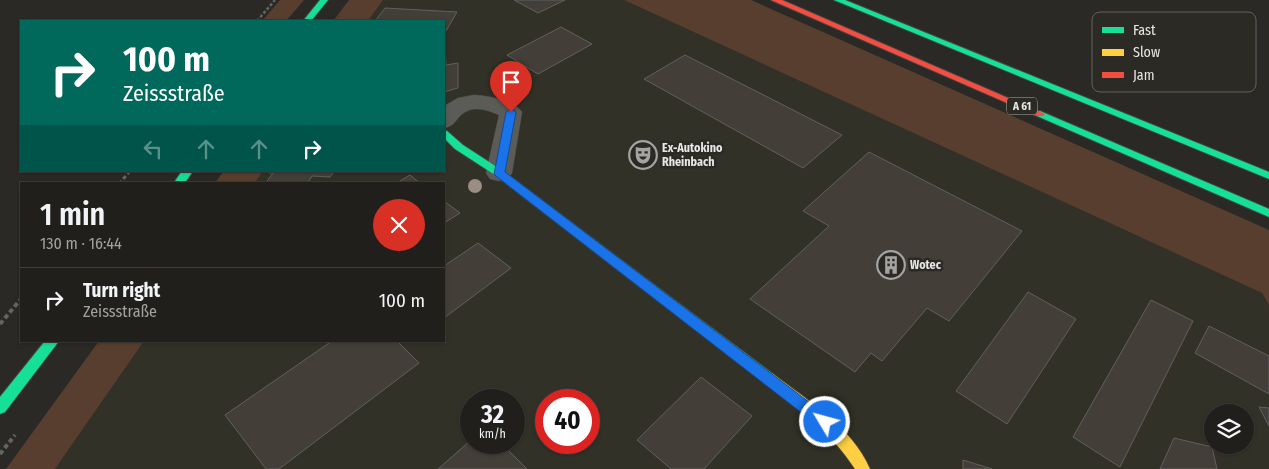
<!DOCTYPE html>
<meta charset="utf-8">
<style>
:root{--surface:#201f1c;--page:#2d2c29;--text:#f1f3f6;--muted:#a2a2a3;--line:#3d3d3b}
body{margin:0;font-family:"Fira Sans Condensed",sans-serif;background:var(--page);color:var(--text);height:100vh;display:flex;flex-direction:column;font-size:19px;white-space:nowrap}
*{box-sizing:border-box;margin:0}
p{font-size:16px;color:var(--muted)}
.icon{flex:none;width:28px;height:28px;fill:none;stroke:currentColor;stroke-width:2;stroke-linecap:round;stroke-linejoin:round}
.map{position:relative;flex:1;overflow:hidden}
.drawer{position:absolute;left:20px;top:182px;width:425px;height:160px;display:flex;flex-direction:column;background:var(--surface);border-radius:0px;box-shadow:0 1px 4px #0004,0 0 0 1px var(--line)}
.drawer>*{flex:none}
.top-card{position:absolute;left:20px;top:20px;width:425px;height:152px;border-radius:0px;box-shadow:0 1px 4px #0004,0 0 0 1px var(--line);background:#00695c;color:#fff;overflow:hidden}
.controls{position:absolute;left:1204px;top:404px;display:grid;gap:10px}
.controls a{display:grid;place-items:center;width:50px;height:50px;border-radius:50%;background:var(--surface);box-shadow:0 1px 4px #0004,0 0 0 1px var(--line);font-size:25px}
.speed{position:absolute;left:460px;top:389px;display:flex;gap:10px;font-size:25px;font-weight:700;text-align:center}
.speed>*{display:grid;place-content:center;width:65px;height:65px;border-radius:50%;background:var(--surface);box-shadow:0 1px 4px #0004,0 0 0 1px var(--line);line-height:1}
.speed small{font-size:12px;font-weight:400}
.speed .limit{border:8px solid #d22;background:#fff;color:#111}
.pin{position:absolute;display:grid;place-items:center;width:42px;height:42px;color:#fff;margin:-51px -21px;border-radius:50% 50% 50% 0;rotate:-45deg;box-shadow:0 0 5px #0007}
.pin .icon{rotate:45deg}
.me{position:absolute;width:55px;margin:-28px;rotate:307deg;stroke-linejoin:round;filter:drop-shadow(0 0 4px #0008)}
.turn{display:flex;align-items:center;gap:18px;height:105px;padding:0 20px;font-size:22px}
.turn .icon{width:65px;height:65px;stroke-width:2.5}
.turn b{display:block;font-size:35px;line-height:42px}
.lanes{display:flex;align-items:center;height:48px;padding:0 20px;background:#0003;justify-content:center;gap:25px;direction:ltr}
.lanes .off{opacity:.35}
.round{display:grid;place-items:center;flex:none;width:52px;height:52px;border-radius:26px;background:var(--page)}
.overview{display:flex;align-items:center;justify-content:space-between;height:85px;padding:0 20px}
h1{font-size:30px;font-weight:600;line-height:38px}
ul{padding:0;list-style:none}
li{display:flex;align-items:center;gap:15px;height:65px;padding:0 20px;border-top:1px solid var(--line)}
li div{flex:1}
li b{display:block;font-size:19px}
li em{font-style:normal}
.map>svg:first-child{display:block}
.built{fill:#323127;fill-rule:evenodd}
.green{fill:#583e2e}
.building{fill:#433e38;stroke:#61605e}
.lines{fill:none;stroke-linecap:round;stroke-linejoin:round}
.street-casing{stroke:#454542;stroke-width:1}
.fast-casing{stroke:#454542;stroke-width:2}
.slow-casing{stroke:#454542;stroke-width:2}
.jam-casing{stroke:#454542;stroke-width:2}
.path-far2{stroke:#646462;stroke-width:2.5;stroke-dasharray:3 2;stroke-linecap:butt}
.path-far1{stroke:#646462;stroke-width:3;stroke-dasharray:4 2.5;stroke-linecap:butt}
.path{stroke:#646462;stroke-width:4;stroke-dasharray:4.5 3;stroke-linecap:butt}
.street{fill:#5b5b58;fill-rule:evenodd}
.fast{fill:#16e098;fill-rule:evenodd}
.slow{fill:#ffcf43;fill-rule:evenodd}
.jam{fill:#f24e42;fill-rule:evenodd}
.tree{fill:#9b8d84}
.route{fill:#1a73e8;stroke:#114b97}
.labels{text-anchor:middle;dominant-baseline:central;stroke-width:5;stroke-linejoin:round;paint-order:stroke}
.shield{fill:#2b2a25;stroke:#afaeab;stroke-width:1}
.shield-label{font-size:11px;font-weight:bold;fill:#e7e7e4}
.poi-label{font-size:12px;font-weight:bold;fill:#e7e7e4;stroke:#2b2a25;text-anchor:start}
.key{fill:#2b2a25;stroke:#63635e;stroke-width:1}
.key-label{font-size:14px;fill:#e7e7e4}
</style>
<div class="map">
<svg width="1269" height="469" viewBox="0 0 1269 469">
<rect width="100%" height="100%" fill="#2a2926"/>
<!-- built -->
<path class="built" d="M383,0h241l638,293 7,12v164h-1214l89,-128h300v-157h-190l9,-13h181v-150h-76zM471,400h43v42h-43zM546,400h43v42h-43zM1212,412h33v33h-33z"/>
<!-- green -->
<path class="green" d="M280,0h24l-18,21h-24z
M349,0h34l-15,21h-35z
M624,0h127l518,230v75l-7,-12z
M224,171h39l-9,13h-40z
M99,341h45l-89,128h-49z"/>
<!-- building -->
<path class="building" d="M514,0h51l-27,13z
M385,8l72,4 -11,19h-2v-10h-69z
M561,27l31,17 -54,30 -31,-19z
M444,48h1l1,17 12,-2v25l-14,4z
M685,55l157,80 -39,33 -159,-89z
M869,152l153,79 -73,90 -22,-13 -45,53 -11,-8 -16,19 -105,-73 79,-73 -26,-15z
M271,171h63l-4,6 -18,-1 -5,8h-42l8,-11h-4z
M410,175l11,9h-26z
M444,201l16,12 -16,10z
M478,243l33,25 -67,50v-52z
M1028,292l48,27 -69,105 -51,-33z
M1151,300l42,21 -73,146 -47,-30z
M1209,326l60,30v38l-74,-41z
M332,341h65l22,22 -140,106h-13l-41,-54z
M701,377l51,39 -48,53h-33l-34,-29z
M1259,407l10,1v18z
M1174,438l38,9 5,22h-57z
M471,440v2h29l27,27h-89z
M963,460l29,9h-29z"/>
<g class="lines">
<defs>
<path id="street" d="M474,95c15,1 40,5 48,17l-10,61 -4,6 -9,2 -9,-2 -4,-6 13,-58c-14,-6 -27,-10 -39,1 -6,7 -7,10 -16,12v-22l14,-8z"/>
<path id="fast" d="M320,0h8l-17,21h-8z
M834,0h11l424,172v7z
M1040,111l229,98v8l-232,-101v-4z
M444,130l3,1 16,14 40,26 270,203 2,4 -2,4 -5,2 -5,-2 -268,-207 -40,-26 -11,-11z
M182,171h11l-9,13h-11z
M45,341h14l-54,71 -5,2v-17z"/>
<path id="slow" d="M768,372l5,2c35,27 79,53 97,95h-15c-25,-39 -56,-59 -92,-87l-2,-4 2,-4z"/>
<path id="jam" d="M771,0h11l263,114 -2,2h-6z"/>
</defs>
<!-- street casing -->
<use href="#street" class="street-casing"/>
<!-- fast casing -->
<use href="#fast" class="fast-casing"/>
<!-- slow casing -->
<use href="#slow" class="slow-casing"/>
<!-- jam casing -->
<use href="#jam" class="jam-casing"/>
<!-- path-far2 -->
<path class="path-far2" d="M257,21l18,-21"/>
<!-- path-far1 -->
<path class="path-far1" d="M119,184l11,-13"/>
<!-- path -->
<path class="path" d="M0,324l21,-25
M0,454l15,-19"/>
<!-- street -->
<use href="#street" class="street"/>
<!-- fast -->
<use href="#fast" class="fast"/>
<!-- slow -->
<use href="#slow" class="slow"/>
<!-- jam -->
<use href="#jam" class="jam"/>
</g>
<!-- trees -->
<circle class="tree" cx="475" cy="186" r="7"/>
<!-- route -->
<path class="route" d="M511,109l5,3 -11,60 325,246 2,4 -2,5 -5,2 -5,-2 -324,-251 -2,-2 12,-62z"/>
<!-- icons -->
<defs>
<symbol id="theatre-ring" viewBox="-11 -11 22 22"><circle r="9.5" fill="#2b2a25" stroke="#a5a4a2" stroke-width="1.5"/><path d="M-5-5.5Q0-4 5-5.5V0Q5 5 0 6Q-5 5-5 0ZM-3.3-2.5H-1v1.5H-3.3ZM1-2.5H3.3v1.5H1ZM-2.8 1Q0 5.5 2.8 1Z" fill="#a5a4a2"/></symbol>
<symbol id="building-ring" viewBox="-11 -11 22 22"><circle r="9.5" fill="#2b2a25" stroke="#a5a4a2" stroke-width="1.5"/><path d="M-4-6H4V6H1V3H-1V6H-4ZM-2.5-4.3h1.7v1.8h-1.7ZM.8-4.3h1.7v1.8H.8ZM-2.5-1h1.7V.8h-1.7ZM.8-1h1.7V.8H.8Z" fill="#a5a4a2"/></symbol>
</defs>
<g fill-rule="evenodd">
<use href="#theatre-ring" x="627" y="139" width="32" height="32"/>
<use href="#building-ring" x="875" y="249" width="32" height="32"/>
</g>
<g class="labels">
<!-- shield labels -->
<rect class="shield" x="1007" y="97.5" width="30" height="17" rx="4"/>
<g class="shield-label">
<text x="1022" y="106">A 61</text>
</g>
<!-- poi labels -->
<g class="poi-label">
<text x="662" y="148">Ex-Autokino<tspan x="662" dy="14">Rheinbach</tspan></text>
<text x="910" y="265">Wotec</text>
</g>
</g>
<!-- legend -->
<rect x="1092" y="12" width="164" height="80" rx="8" class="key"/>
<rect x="1102" y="27" width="22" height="6" fill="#16e098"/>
<rect x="1102" y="49" width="22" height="7" fill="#ffcf43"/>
<rect x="1102" y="72" width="22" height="6" fill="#f24e42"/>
<g class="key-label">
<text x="1133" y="35">Fast</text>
<text x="1133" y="57">Slow</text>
<text x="1133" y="80">Jam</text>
</g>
</svg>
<div class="controls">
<a><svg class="icon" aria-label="layers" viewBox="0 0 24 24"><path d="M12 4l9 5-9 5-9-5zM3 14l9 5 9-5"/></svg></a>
</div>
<div class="speed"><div>32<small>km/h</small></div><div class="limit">40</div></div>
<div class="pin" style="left:511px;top:112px;background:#d93025"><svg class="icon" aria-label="arrive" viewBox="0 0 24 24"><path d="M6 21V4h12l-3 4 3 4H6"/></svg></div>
<svg class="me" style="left:825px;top:422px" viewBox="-20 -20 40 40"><circle r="17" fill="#1a73e8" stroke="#fff" stroke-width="3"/><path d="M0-11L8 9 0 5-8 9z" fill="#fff"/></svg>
<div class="top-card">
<div class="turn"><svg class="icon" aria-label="right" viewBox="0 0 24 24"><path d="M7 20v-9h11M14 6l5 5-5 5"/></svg><div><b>100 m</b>Zeissstraße</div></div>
<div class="lanes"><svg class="icon off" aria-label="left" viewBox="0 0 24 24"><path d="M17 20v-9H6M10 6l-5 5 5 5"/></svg><svg class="icon off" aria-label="ahead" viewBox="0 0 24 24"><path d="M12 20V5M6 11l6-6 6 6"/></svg><svg class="icon off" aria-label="ahead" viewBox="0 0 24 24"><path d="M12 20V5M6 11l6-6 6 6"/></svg><svg class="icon" aria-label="right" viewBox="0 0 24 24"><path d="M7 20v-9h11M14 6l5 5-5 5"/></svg></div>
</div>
<section class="drawer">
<div class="overview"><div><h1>1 min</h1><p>130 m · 16:44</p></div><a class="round" style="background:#d93025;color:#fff"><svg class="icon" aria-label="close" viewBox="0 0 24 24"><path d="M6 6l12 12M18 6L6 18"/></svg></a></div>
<ul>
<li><svg class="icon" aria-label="right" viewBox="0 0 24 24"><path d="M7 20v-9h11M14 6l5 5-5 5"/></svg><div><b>Turn right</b><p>Zeissstraße</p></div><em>100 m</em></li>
</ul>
</section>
</div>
